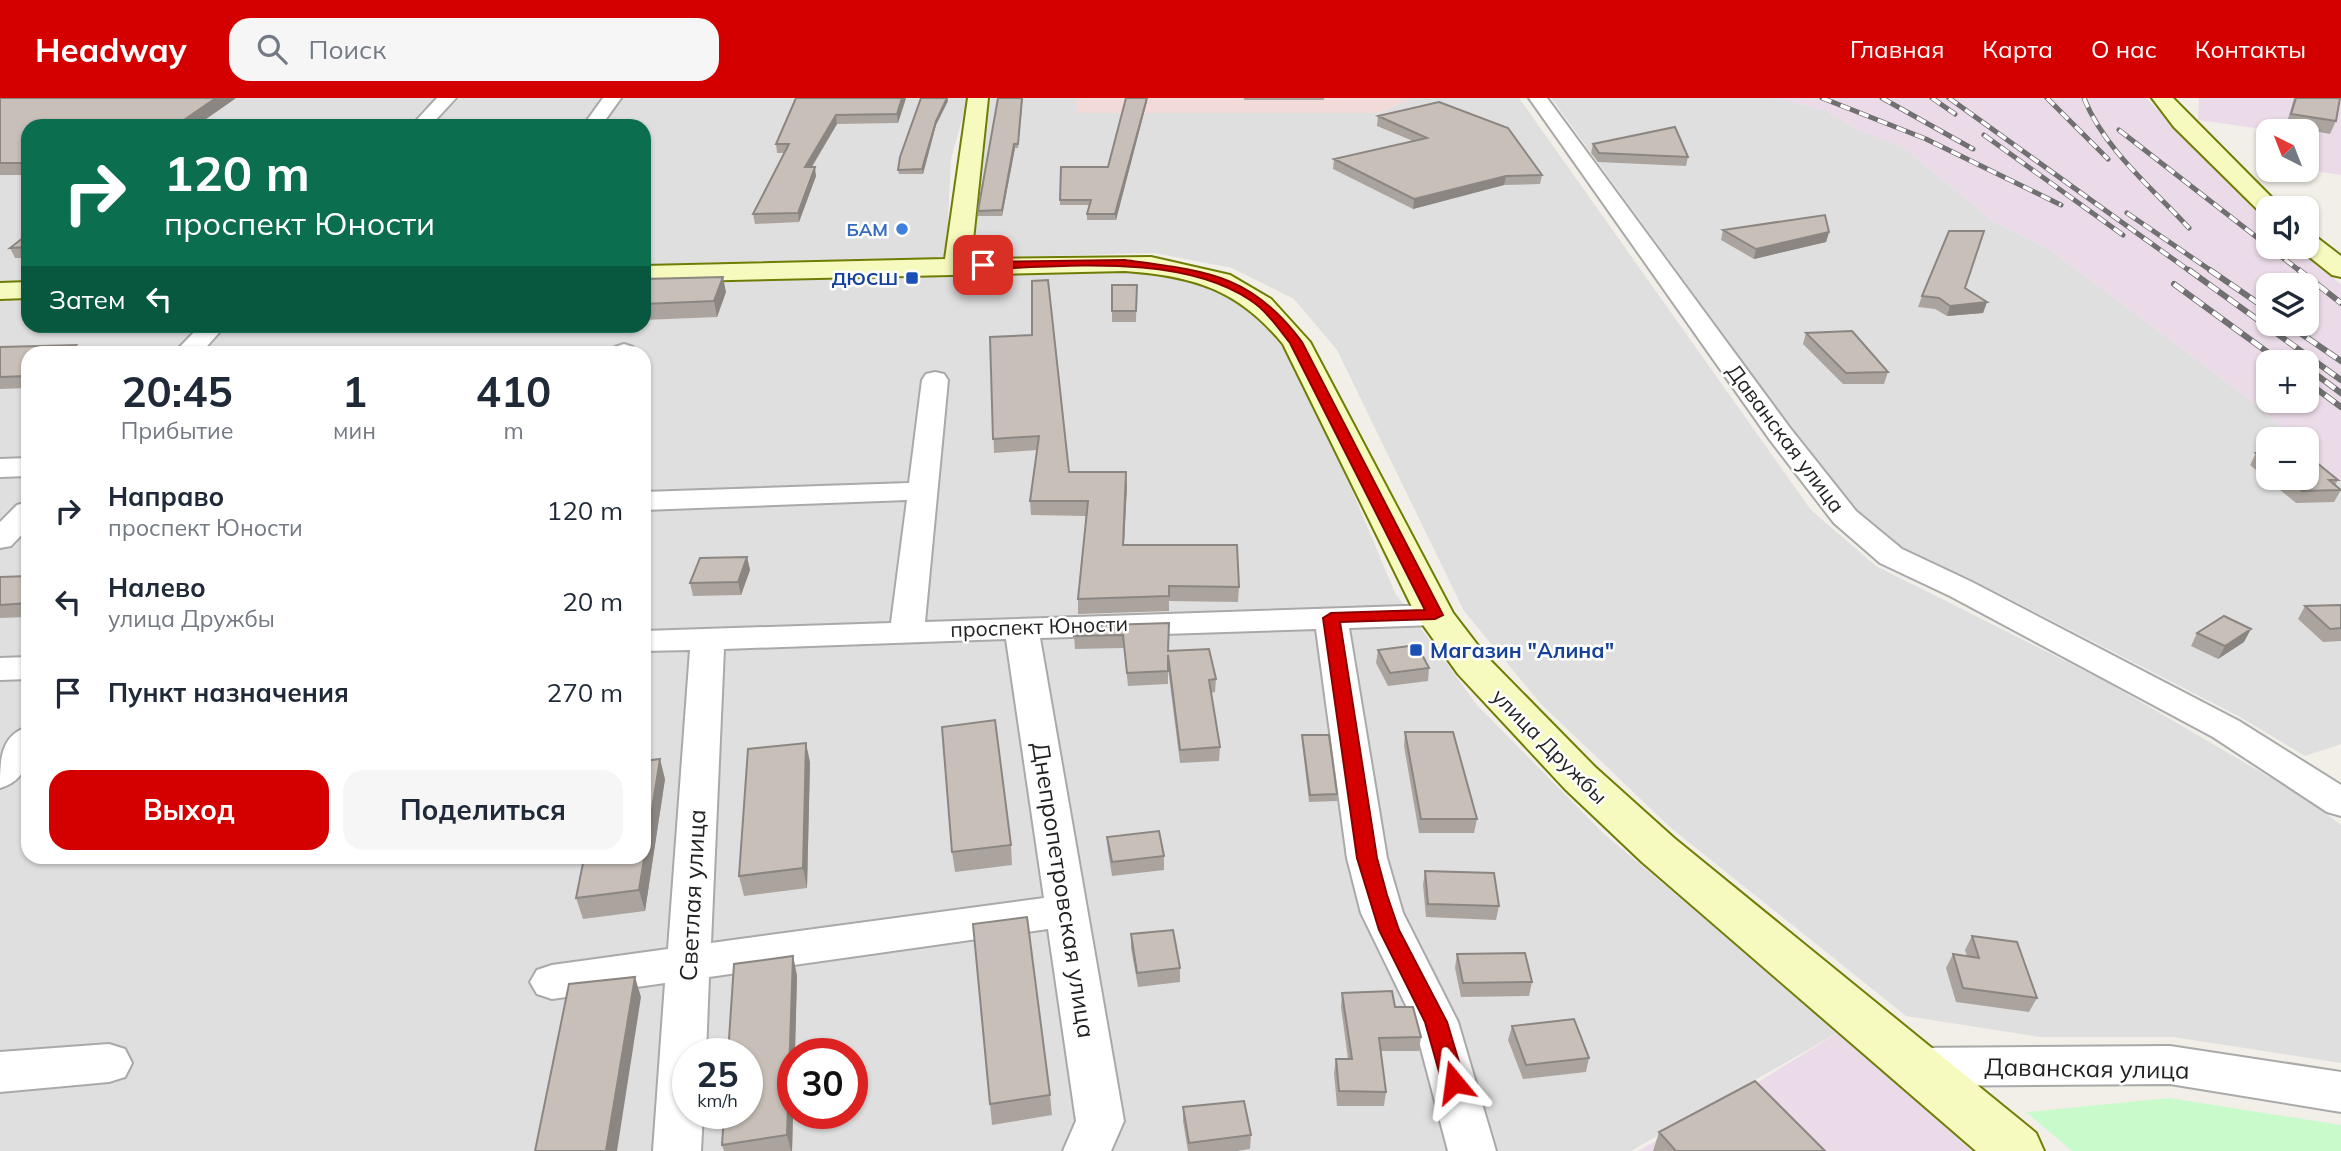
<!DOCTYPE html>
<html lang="ru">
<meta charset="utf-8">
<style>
:root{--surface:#fff;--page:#f6f6f7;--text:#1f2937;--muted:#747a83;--accent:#d40000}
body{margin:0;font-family:Mulish,sans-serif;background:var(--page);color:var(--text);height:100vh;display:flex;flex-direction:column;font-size:26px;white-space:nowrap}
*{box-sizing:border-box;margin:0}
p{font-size:23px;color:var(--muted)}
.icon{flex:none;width:38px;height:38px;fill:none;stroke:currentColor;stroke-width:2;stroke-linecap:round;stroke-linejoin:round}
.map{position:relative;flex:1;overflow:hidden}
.side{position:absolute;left:21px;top:248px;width:630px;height:518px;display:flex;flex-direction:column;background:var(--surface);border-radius:21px;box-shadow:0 2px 5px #0004}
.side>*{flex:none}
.guide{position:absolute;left:21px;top:21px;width:630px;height:214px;border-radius:21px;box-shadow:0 2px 5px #0004;background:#0b6e4f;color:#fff;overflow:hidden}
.needle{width:46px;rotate:318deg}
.controls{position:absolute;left:2256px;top:21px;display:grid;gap:14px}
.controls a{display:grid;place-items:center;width:63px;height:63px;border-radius:14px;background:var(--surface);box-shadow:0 2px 5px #0004;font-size:35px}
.speed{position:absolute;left:672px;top:940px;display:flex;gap:14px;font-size:35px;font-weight:700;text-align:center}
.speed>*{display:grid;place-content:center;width:91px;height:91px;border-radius:50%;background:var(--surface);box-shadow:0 2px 5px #0004;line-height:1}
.speed small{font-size:18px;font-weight:400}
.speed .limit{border:10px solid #d22;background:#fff;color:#111}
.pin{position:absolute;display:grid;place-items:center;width:60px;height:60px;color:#fff;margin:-30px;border-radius:14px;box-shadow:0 4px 10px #0006}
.me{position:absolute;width:77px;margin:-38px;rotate:344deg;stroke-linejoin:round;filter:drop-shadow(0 0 5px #0008)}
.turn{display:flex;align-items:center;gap:24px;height:147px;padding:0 28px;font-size:32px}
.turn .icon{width:91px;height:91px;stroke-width:2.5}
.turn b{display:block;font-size:49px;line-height:60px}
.then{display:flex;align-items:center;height:66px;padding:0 28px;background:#0003;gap:14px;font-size:26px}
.eta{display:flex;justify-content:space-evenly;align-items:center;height:119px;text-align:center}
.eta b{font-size:42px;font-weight:700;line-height:49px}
.action{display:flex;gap:14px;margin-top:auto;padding:14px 28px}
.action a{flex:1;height:80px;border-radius:21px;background:var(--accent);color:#fff;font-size:28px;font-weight:700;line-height:80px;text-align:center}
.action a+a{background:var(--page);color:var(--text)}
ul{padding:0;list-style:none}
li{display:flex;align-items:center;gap:21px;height:91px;padding:0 28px}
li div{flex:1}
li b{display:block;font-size:26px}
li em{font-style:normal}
header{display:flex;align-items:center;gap:42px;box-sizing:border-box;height:98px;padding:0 35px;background:var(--accent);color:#fff}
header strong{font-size:33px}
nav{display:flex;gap:38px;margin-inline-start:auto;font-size:24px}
.search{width:490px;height:63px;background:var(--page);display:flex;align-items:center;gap:18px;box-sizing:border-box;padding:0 24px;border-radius:21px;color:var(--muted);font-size:26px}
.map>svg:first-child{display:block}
.residential{fill:#e0dfdf;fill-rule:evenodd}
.commercial{fill:#f2dad9}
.industrial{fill:#ebdbe8;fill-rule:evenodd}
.park{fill:#c8facc}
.pitch{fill:#88e0be}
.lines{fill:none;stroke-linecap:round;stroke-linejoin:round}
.street-casing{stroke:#a9a9a9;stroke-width:4}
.secondary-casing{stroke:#707d05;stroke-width:4}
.street{fill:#fff;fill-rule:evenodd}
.secondary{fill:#f7fabf;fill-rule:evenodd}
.rail-far1-casing{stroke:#707070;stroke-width:5}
.rail-casing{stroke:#707070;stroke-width:6}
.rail-far1{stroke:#fff;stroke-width:3.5;stroke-dasharray:10;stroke-linecap:butt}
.rail{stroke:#fff;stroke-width:4.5;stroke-dasharray:12;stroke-linecap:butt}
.wall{fill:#aba49e}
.shaded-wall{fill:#8b8681}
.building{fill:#c7bfb8;stroke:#8b8681;stroke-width:2}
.route{fill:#d40000;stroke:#8a0000;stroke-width:2}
.shop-dot{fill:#3f7fe0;stroke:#fff;stroke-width:2.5}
.transit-dot{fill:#1a4fb4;stroke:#fff;stroke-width:2.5}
.labels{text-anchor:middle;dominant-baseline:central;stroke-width:5;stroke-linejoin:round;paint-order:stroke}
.far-shop-label{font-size:18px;font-weight:bold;fill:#366cbe;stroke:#fff;text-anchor:end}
.far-transit-label{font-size:18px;font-weight:bold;fill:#164399;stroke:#fff;text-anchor:end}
.street-label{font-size:21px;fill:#222;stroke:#fff}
.transit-label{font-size:21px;font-weight:bold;fill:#164399;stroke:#fff;text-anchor:start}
.near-street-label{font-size:24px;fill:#222;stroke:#fff}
</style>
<header>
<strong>Headway</strong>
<div class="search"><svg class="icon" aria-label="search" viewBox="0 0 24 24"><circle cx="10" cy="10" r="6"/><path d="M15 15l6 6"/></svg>Поиск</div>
<nav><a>Главная</a><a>Карта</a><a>О нас</a><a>Контакты</a></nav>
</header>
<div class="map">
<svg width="2341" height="1053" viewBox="0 0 2341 1053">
<rect width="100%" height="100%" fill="#f2efe9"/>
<!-- residential -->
<path class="residential" d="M0,0h435l-28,28h-379v157h-28z
M460,0h144l-18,28h-156z
M620,0h348l-17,61 -5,101 -302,6v-140h-42z
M991,0h87l-2,15h302l34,-15h107l292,412 65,56 229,115 202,118 34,26v238l-168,-26h-133l-134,-21 -235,-188 -130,-124 -77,-93 -127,-261 -43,-51 -62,-31 -78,-15 -185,5 15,-138z
M1551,0h226l48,12 36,21 42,16 90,74 56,28 199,149 46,41h-26v39h38l1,-27 34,31v262l-36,12 -65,-39 -269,-138 -71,-31 -38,-33 -36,-40z
M1145,170l56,10 44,22 48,61 51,110 51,122 82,112 126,128 236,199 -208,119h-1631v-852h28v27h616v-45zM28,256h616v504h-616zM688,956h59v59h-59zM793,956h59v59h-59z"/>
<!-- commercial -->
<path class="commercial" d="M1078,0h334l-34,15h-302z"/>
<!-- industrial -->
<path class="industrial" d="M1777,0h369l122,126v23h26l47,37v198l-34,-31 -1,-12h-12l-46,-41 -199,-149 -56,-28 -90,-74 -42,-16 -36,-21zM2268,187h38v39h-38zM2268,264h38v39h-38z
M2199,0h142v77l-26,-4 -8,-10 -1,-30h-30l-78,-11z
M1839,934l133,119h-334l117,-67z"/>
<!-- park -->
<path class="park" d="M2169,1000l172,27v26h-269l-46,-39z"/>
<!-- pitch -->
<path class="pitch" d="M578,248l-4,8 -210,-1 2,-2z"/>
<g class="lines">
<defs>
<path id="street" d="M437,0h19l-26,28h-19z
M603,0h18l-20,28h-18z
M1529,0h18l243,330 66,83 46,38 70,33 267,139 102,64v31l-14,-4 -114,-75 -263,-141 -70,-33 -46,-40 -64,-83z
M200,228h25l-25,28h-27z
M624,246l9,3 3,7h-25l4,-7z
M935,274l9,2 4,6 -23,242 510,-17 12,3 4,7 -4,7 -12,3 -86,3 38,230 16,55 55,109 38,129h-48l-34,-129 -53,-109 -14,-55 -31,-229 -276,9 84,483 -13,30h-48l13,-30 -28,-192 -339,48 -3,77h-18v59h15l-2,38h-48l12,-168 -113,16 -15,-5 -7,-12 7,-12 15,-5 116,-16 22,-299 -46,1v-20l247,-8 16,-123 -263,10v-18l265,-9 13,-103 4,-6zM1006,541l38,259 -333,45 13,-294z
M28,360v18l-28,1v-18z
M28,404v26l-17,18 -11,2v-26l17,-17z
M28,559v22l-28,1v-22z
M28,629c0,27 3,52 -28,61 0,-27 0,-53 28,-61z
M109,946l16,5 7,14 -7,14 -16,5 -109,10v-40z
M2170,948l171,26v40l-171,-28 -255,2 -16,-5 -7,-14 7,-14 16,-5z"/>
<path id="secondary" d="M968,0h20l-17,161 180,-2 79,18 41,24 39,43 143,271 33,43 109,111 79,71 362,295 8,18h-68l-334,-289 -77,-73 -107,-115 -42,-59 -133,-271c-45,-55 -90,-68 -158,-73l-481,11v-16l301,-7z
M2152,0h21l109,110h-14v7l-7,-2 -87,-86z
M2306,135l9,3 26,20v21l-9,-2 -35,-28h9z
M28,184v16l-28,1v-16z"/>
</defs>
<!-- street casing -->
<use href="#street" class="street-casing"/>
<!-- secondary casing -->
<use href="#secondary" class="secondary-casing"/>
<!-- street -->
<use href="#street" class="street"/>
<!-- secondary -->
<use href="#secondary" class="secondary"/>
<defs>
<path id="rail-far1" d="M1822,0l104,41 135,66
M1882,0l91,51
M1932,0l23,16
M1949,0l242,174
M2047,0l61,61
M2084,0c20,51 68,90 105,130
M2119,32l149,116
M1984,37l139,100
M2127,115l86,59
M2269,149l32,25"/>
<path id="rail" d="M2189,172l152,110
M2210,172l58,40
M2299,172l42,33
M2174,186l107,78
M2287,226l54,37
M2306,269l35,26
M2306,283l35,26"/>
</defs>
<!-- rail-far1 casing -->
<use href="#rail-far1" class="rail-far1-casing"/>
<!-- rail casing -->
<use href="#rail" class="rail-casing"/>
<!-- rail-far1 -->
<use href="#rail-far1" class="rail-far1"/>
<!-- rail -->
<use href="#rail" class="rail"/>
</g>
<!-- wall -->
<path class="wall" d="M0,0h236l-40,28h-168v49h-28z
M796,0h110l-8,25 -61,1 -25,43 4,9 -17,46 -44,2 -2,-10 31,-61h-7l-1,-9z
M998,0h25l-5,50h-3l-13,68h-24v-5z
M1244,0h80v2h-80z
M2294,0h46l-4,23 -6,13 -44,-8z
M948,3l-12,24 -13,49h-24l-1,-4z
M1147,3l-31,119h-29v-6l2,-9h-29v-5l48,-33z
M1378,18l164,59 -2,9 -36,1 -91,24 -80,-40 1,-10 79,-18 -36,-15z
M1593,46l95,13 -2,9 -88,-4 -7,-9z
M1723,132l106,2 -3,10 -72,17 -33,-19z
M28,136v24h-13l-5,-10z
M644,181l82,13 -9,25 -73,3z
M1112,187h25l-1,37h-24z
M1965,190l22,14 -4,11 -36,3 -12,-7 -17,-2 4,-11z
M1806,235l82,39 -4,12h-41l-40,-40z
M990,239l79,135 58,14 -3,59 115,42 -1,15 -69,-1v10l-91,3v-15l8,-83 -55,-1 -1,-14 7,-51 -43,3z
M76,247l4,9h-52v34l-28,1v-42z
M2268,354v26h38l32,2 -3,5 6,5 -7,12 -38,1 -46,-38 6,-12z
M747,459l3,13 -9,25 -48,1 -3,-13z
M28,478v41l-28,1v-41z
M2341,507v36l-18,1 -25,-23 7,-13z
M1169,525v28l47,28 -1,13 -4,1 9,54 -1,14 -39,2 -12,-95v16l-40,2 -4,-38 -49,1 -1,-13z
M2197,535l47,9 -26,17 -27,-13z
M1378,552l51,18 -1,13 -40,5 -12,-23z
M1405,634l72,87 -3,14h-55l-15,-87z
M1302,637l35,59v7l-28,1 -7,-60z
M810,664l-3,126 -63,8 -5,-20z
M665,681l-20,132 -62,8 -7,-21z
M1107,739l57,19v14l-52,6 -4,-25z
M1011,747l1,20 -57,7 -3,-20z
M1425,773l74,35 -3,14 -70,-3 -3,-32z
M1131,836l49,34v14l-42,5 -7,-39z
M1972,838l65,62 -8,14 -73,-10 -10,-34 7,-14 14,2 -2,-6z
M1457,856l75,28 -3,14 -68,1 -6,-29z
M793,858l4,20 -5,175h-68l-2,-6z
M1342,895l53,14 26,30 -2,14h-38l5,41 -2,14h-47l-3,-33 2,-14h12l-7,-52z
M1512,928l77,32 -3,14 -63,7 -15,-39z
M1050,997l2,20 -60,10 -2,-21z
M1183,1009l68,28 -1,14 -13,2h-49l-5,-30z
M1659,1034l166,19h-172z"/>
<!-- shaded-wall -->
<path class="shaded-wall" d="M216,0h20l-40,28h-21z
M902,0h4l-8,25 -1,-9z
M947,0l1,3 -12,24 -13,49 -1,-5 14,-48z
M1147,0v3l-31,119 -1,-6z
M836,17l1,9 -31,52 -1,-9z
M1014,46l1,4 -13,68v-6z
M815,69l1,9 -17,46 -1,-9z
M1506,78l-2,9 -91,24 1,-10z
M1829,134l-3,10 -72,17 2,-10z
M723,179l3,15 -9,25 -3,-16z
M1987,204l-4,11 -36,3 3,-10z
M76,247l4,9h-14z
M1126,374l1,14 -4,74v-15z
M747,459l3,13 -9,25 -3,-13z
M2251,531l-7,13 -26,17 7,-13z
M806,645l4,19 -3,126 -4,-20z
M660,661l5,20 -20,132 -6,-21z
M793,858l4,20 -2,78h-2v59l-1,38h-1l-4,-16z
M635,879l6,20 -24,154h-11z"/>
<!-- building -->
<path class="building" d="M0,0h216l-41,28h-147v37h-28z
M796,0h106l-5,16 -61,1 -31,52h10l-17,46 -45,1 36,-70h-13z
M921,0h26l-11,23 -14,48 -24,1 2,-13z
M998,0h24l-4,46h-4l-12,66 -24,1z
M1126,0h21l-32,116h-28l4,-14h-31l1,-33h47z
M2296,0h44l-4,23 -45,-7z
M1439,4l69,26 34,47 -36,1 -92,23 -80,-40 93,-21 -49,-22z
M1675,29l13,30 -89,-4 -6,-9z
M1825,117l4,17 -73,17 -33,-19z
M1949,133h35l-19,57 22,14 -37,4 -11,-8 -17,-2z
M28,136v13l-18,1z
M723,179l-9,24 -70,3v-25z
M1048,182l21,192h57l-3,73h114l2,42 -70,-1v10l-91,3 10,-98h-58l9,-65 -46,3 -3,-102 42,-2v-54z
M1112,187h25l-1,26h-24z
M1852,233l36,41 -42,1 -40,-40z
M76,247l-10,9h-38v22l-28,1v-30z
M2268,354v10l-12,-9z
M2306,356l32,26h-9l12,10 -39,1 -15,-13h19z
M747,459l-9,25 -48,1 10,-25z
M28,478v27l-28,2v-28z
M2341,507v23l-11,1 -25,-23z
M2224,518l27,13 -26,17 -28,-13z
M1169,525l-1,28 41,-2 7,30 -7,1 11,67 -40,3 -12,-95v16l-41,2 -4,-38 -49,1 1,-10z
M1417,547l12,23 -39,5 -12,-23z
M995,622l16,125 -59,7 -10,-125z
M1405,634h48l24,87h-56z
M1302,637h27l8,59 -27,1z
M806,645l-3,125 -64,8 9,-127z
M660,661l-21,131 -63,8 8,-40h60v-97z
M1159,733l5,25 -52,6 -5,-25z
M1425,773l69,2 5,33 -71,-2z
M1027,819l23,178 -60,9 -17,-180z
M1173,832l7,38 -43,5 -6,-39z
M1972,838l45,6 20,56 -74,-10 -10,-34 26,4z
M1525,855l7,29 -69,1 -6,-29z
M793,858l-6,179 -65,10 2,-32h23v-59h-19l6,-90z
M635,879l-29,174h-71l34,-167z
M1392,893l3,16h18l8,30 -42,1 7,54 -47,-1 -3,-32h16l-10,-66z
M1574,921l15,39 -63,7 -14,-39z
M1755,983l70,70h-149l-17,-19z
M1244,1003l7,34 -62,8 -6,-36z"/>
<!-- route -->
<path class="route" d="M1125,162c80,11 126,13 177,82l141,273 -8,4 -95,3 37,236 10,37 12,35 48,92 18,60 -4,7 -7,3 -8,-3 -4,-7 -17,-60 -46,-92 -22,-72 -34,-240 8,-5 94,-3 -135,-267c-12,-15 -23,-32 -40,-43 -70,-47 -186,-33 -267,-31l-6,-4 6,-3z"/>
<!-- markers -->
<circle class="shop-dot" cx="902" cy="131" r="7"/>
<g class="transit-dot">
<rect x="905" y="173" width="14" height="14" rx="3.5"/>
<rect x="1409" y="545" width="14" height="14" rx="3.5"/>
</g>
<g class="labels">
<!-- far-shop labels -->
<g class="far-shop-label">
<text x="888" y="131">БАМ</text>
</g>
<!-- far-transit labels -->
<g class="far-transit-label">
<text x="898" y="180">ДЮСШ</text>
</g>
<!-- street labels -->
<g class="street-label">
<text transform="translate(1786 340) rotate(53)">Даванская улица</text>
<text transform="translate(1039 528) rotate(-2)">проспект Юности</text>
<text transform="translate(1550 648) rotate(45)">улица Дружбы</text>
</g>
<!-- transit labels -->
<g class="transit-label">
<text x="1430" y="552">Магазин "Алина"</text>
</g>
<!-- near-street labels -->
<g class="near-street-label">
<text transform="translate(1064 792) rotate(81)">Днепропетровская улица</text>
<text transform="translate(692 797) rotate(-87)">Светлая улица</text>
<text transform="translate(2087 970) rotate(1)">Даванская улица</text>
</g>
</g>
</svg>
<div class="controls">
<a><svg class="needle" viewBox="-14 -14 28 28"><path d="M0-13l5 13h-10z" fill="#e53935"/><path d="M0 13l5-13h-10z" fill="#747a83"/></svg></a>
<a><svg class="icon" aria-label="sound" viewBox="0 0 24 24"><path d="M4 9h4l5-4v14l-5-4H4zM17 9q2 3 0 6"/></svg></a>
<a><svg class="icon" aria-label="layers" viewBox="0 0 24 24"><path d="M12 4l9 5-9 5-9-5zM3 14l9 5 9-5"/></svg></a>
<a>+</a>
<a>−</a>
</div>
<div class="speed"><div>25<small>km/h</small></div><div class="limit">30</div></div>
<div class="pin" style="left:983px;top:167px;background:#d93025"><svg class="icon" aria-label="arrive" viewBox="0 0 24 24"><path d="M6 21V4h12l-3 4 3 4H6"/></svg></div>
<svg class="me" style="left:1454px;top:984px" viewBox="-20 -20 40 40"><path d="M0-17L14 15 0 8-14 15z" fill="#d40000" stroke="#fff" stroke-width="4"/></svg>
<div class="guide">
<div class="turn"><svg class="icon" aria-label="right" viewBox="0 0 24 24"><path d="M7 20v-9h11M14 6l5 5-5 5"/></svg><div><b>120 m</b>проспект Юности</div></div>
<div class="then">Затем<svg class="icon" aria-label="left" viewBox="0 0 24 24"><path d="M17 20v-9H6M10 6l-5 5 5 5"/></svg></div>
</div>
<section class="side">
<div class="eta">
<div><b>20:45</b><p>Прибытие</p></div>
<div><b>1</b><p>мин</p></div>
<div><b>410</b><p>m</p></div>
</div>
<ul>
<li><svg class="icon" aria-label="right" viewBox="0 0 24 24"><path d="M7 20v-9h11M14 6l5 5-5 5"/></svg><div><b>Направо</b><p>проспект Юности</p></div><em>120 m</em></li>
<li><svg class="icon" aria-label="left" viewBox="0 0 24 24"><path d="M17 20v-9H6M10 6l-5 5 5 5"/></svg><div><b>Налево</b><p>улица Дружбы</p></div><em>20 m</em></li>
<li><svg class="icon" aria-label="arrive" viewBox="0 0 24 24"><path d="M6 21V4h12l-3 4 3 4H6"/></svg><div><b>Пункт назначения</b></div><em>270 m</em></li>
</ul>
<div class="action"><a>Выход</a><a>Поделиться</a></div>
</section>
</div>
